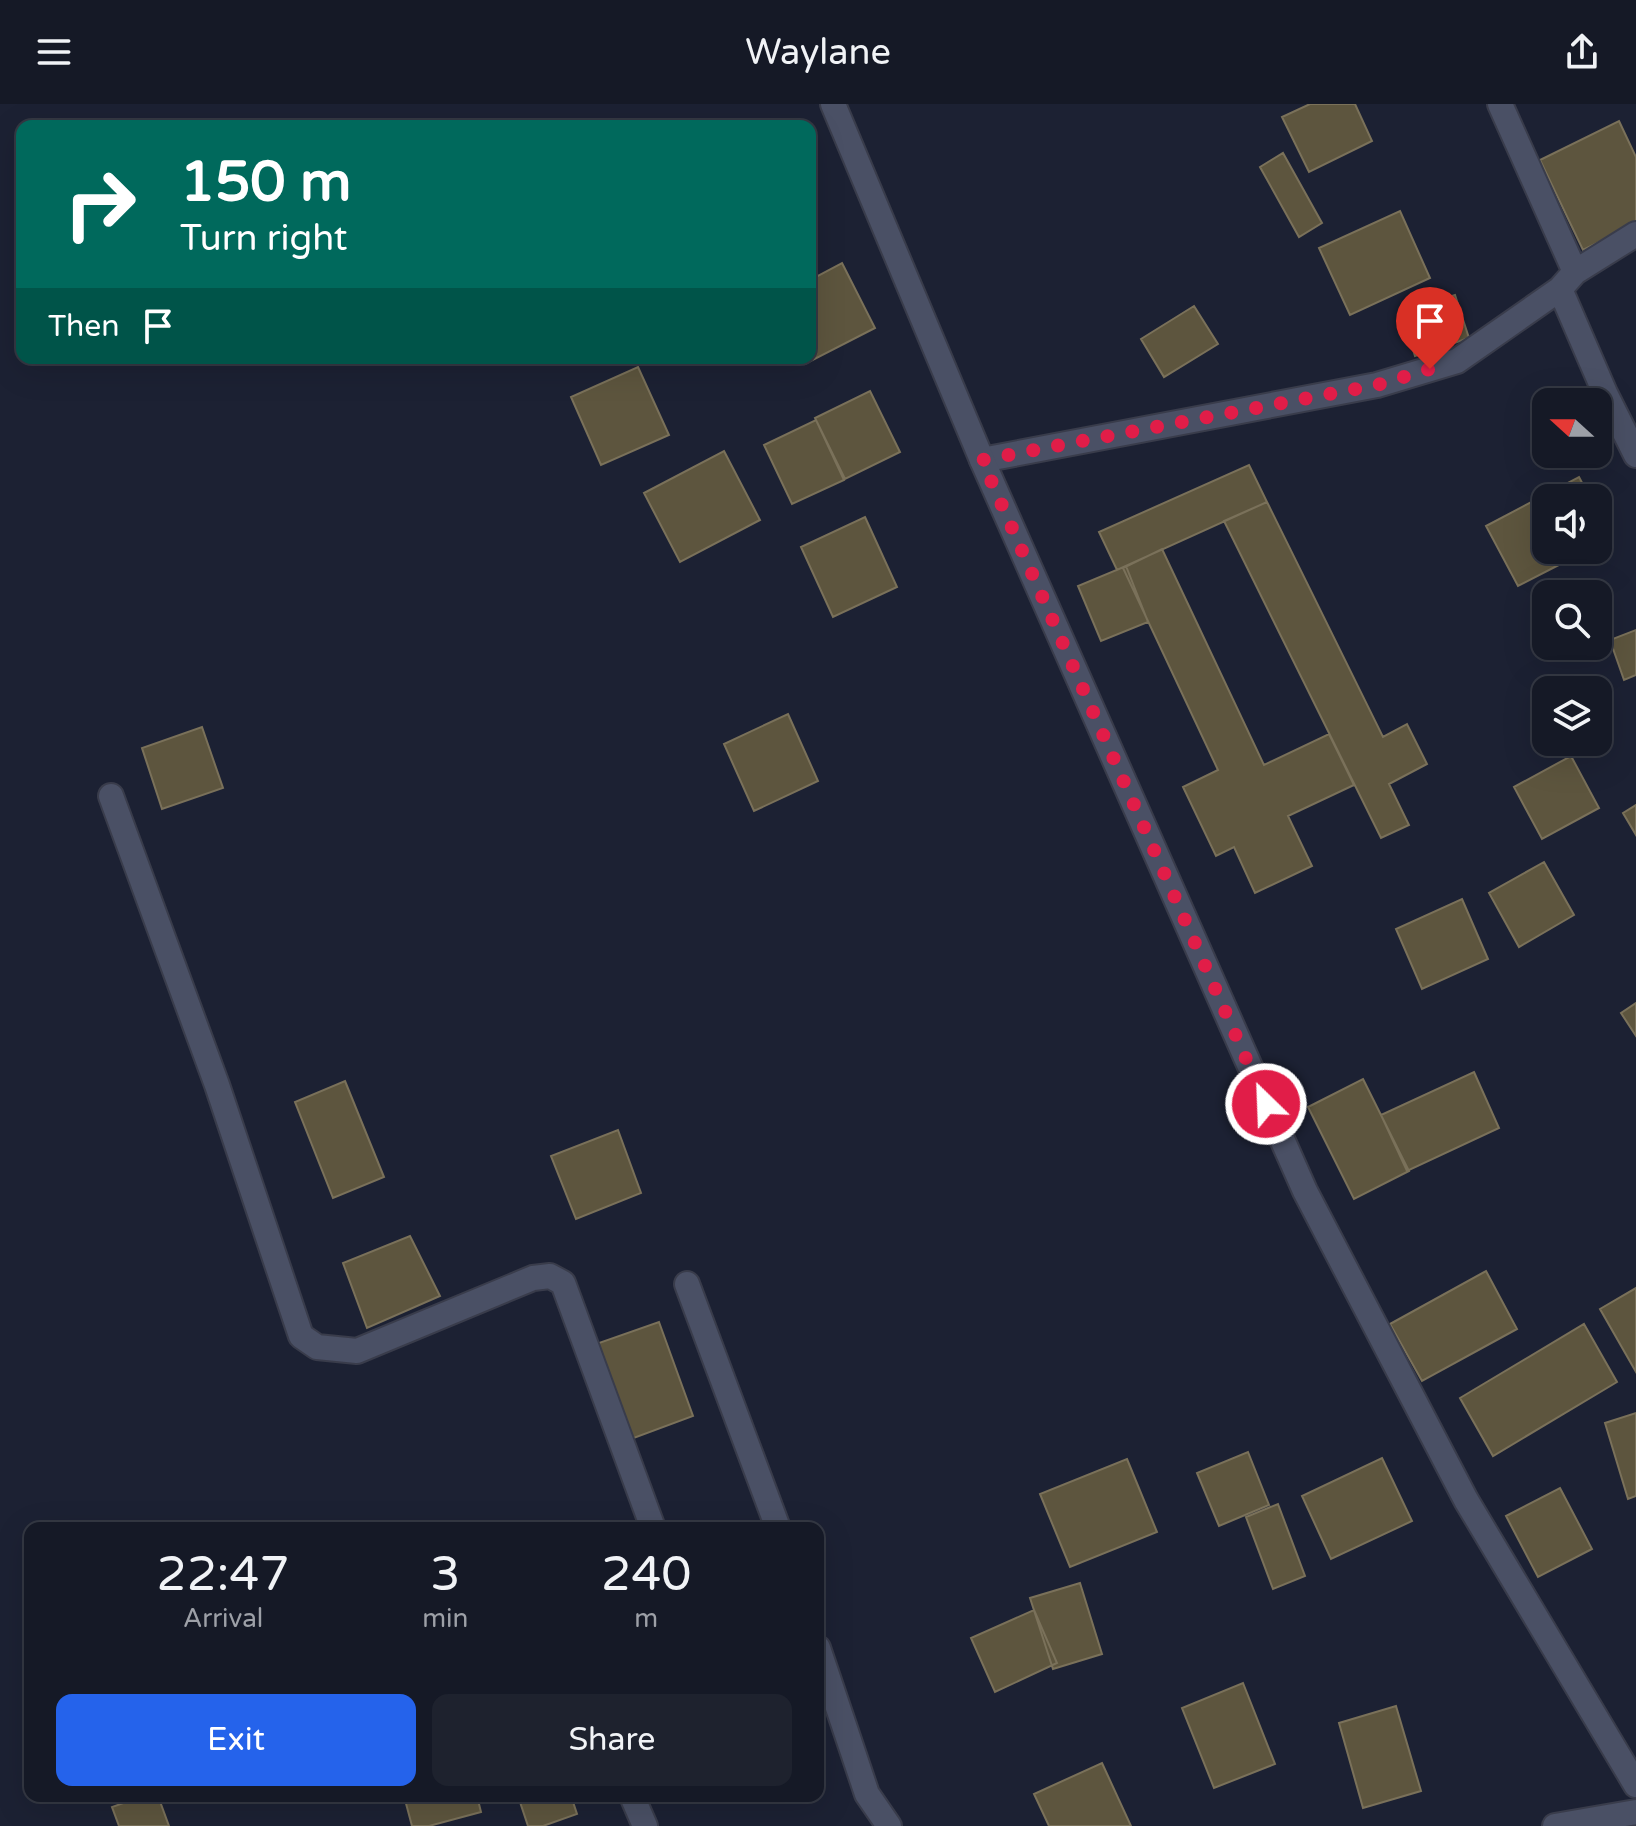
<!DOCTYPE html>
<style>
:root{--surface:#151926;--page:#1e222e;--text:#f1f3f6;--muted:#9da0a7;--line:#343843;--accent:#2563eb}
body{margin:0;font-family:"Varela Round",sans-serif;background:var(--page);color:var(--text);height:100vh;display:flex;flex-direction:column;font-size:30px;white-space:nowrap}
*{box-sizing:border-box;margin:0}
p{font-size:26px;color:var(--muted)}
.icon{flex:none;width:44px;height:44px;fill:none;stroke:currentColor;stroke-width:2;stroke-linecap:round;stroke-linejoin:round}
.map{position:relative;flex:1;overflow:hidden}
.sheet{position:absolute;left:24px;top:1418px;width:800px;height:280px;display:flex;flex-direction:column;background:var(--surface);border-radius:16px;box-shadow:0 8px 32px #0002,0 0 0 2px var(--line)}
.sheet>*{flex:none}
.banner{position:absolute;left:16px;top:16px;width:800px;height:244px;border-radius:16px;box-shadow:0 8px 32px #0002,0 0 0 2px var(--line);background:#00695c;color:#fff;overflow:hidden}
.needle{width:52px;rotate:291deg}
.controls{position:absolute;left:1532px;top:284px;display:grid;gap:16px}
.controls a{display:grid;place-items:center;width:80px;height:80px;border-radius:16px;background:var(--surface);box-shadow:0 8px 32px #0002,0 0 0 2px var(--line);font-size:40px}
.pin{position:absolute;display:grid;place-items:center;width:68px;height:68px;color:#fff;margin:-82px -34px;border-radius:50% 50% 50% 0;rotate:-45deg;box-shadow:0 0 8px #0007}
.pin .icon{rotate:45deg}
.me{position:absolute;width:88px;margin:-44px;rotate:336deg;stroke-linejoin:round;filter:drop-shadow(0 0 6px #0008)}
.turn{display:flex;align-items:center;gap:28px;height:168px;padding:0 32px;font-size:36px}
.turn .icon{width:104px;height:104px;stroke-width:2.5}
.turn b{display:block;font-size:56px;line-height:68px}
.then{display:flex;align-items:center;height:76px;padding:0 32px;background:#0003;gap:16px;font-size:30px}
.eta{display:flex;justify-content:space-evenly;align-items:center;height:136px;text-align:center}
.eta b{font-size:48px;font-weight:600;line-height:56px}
.action{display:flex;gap:16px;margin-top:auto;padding:16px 32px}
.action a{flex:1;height:92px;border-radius:16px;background:var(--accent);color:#fff;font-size:32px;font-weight:600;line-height:92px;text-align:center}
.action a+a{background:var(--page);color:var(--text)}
header{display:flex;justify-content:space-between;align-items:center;height:104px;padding:0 32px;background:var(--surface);font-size:36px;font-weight:600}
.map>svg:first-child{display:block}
.building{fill:#5d553e;stroke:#7a715a;stroke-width:2}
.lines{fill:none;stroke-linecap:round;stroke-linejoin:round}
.street-casing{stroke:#393c4b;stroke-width:28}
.secondary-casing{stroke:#393c4b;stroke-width:28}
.street{stroke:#4a5065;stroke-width:24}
.secondary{stroke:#4a5065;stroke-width:24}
.route{stroke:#e11d48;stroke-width:14;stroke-dasharray:0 25.2}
</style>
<header><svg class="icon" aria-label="menu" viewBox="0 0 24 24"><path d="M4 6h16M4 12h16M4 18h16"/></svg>Waylane<svg class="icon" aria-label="share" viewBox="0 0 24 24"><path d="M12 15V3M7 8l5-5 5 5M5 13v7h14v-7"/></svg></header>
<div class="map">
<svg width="1636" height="1722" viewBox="0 0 1636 1722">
<rect width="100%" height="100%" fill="#1c2133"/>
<!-- building -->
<path class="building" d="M1310,0h45l17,37 -63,31 -27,-55z
M1619,17l17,36v67l-53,26 -43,-90z
M1283,49l39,70 -23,14 -39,-70z
M1400,107l30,67 -80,37 -31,-67z
M842,159l33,65 -70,36 -3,-6h8v-78z
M1455,191l14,43 -54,18 -14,-44z
M1194,202l24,38 -54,33 -23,-38z
M638,263l31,68 -68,30 -30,-68z
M870,287l30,61 -55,27 -30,-61z
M816,316l28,60 -52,24 -28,-59z
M724,347l36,69 -80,42 -36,-69z
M1249,361l18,37 -150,68 -18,-38z
M1579,373l11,21h-44v52h42l-70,36 -32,-60z
M1267,398l116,235 24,-13 20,40 -38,20 20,41 -28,13 -157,-317z
M1598,409l13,25 -13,7z
M865,413l32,70 -64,30 -32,-70z
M1162,445l102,216 65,-31 25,51 -66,31 24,50 -57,27 -21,-46 -18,9 -33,-69 35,-17 -95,-202z
M1126,462l22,56 -47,19 -23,-55z
M1636,526v45l-12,5 -14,-40z
M788,610l30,67 -64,30 -30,-67z
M202,623l21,61 -61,21 -20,-61z
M1571,652l28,52 -57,31 -28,-52z
M1636,701v30l-13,-22z
M1544,758l30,53 -55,32 -30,-54z
M1462,795l26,60 -66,30 -26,-60z
M1636,899v33l-15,-23z
M1474,968l25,56 -92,43 -26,-56z
M1363,975l46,92 -55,28 -46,-92z
M345,977l39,96 -51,21 -38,-96z
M618,1026l23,63 -65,26 -25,-63z
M410,1132l30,60 -73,32 -24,-65z
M1486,1167l31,58 -95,52 -32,-57z
M1636,1184v84l-36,-63z
M659,1218l34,94 -62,23 -35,-95z
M1584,1220l33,58 -124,74 -33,-58z
M1636,1309v83l-8,3 -23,-76z
M1248,1348l21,53 -50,21 -22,-53z
M1382,1354l30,63 -81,38 -29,-63z
M1127,1355l30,73 -87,35 -30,-73z
M1560,1384l32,61 -54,28 -32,-61z
M1278,1400l27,72 -32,13 -27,-72z
M1080,1479l22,71 -49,15 -23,-71z
M1034,1506l23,53 -62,29 -24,-54z
M1243,1579l32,81 -61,24 -32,-80z
M1396,1602l25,85 -58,17 -24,-85z
M1102,1659l29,63h-82l-15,-32z
M143,1692h15l11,30h-50l-7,-19z
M404,1692h73l4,16 -52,14h-17z
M518,1692h53l6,18 -34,12h-15z"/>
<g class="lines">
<defs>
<path id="street" d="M1500,0l75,168
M1560,185l45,104 31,62
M982,356l395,-75 80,-24 103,-72 15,-17 61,-38
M111,692l106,289 84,251 16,11 40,4 176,-73 17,-2 13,7 90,245
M687,1180l91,244
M818,1544l49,146 22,32
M632,1692l13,30
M1555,1722l81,-14"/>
<path id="secondary" d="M833,0l149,356 323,731 161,309 170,285"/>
</defs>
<!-- street casing -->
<use href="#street" class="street-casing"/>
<!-- secondary casing -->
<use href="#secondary" class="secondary-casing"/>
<!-- street -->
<use href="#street" class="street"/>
<!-- secondary -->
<use href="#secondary" class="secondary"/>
</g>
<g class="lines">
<!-- route -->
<path class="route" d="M1266,1000l-284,-644 395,-75 53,-16"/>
</g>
</svg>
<div class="controls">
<a><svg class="needle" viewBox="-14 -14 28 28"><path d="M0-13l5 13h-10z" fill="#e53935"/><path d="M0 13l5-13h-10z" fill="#9da0a7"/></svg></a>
<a><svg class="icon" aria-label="sound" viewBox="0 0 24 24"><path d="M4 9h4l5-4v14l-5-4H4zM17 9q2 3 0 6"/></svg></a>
<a><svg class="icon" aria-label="search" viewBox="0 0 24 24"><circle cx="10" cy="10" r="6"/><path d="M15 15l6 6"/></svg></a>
<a><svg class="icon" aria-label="layers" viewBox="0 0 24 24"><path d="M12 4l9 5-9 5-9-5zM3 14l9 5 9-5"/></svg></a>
</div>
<div class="pin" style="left:1430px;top:265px;background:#d93025"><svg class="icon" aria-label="arrive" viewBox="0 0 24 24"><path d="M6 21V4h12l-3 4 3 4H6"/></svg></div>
<svg class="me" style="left:1266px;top:1000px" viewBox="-20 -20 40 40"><circle r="17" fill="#e11d48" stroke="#fff" stroke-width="3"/><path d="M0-11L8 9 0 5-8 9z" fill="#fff"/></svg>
<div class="banner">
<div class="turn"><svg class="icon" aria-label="right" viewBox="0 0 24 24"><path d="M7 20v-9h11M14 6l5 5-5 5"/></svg><div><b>150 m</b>Turn right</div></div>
<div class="then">Then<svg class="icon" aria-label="arrive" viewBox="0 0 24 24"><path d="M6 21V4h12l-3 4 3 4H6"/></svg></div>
</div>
<section class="sheet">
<div class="eta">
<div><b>22:47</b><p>Arrival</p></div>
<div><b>3</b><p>min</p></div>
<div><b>240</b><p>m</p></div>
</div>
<div class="action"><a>Exit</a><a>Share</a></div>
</section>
</div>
